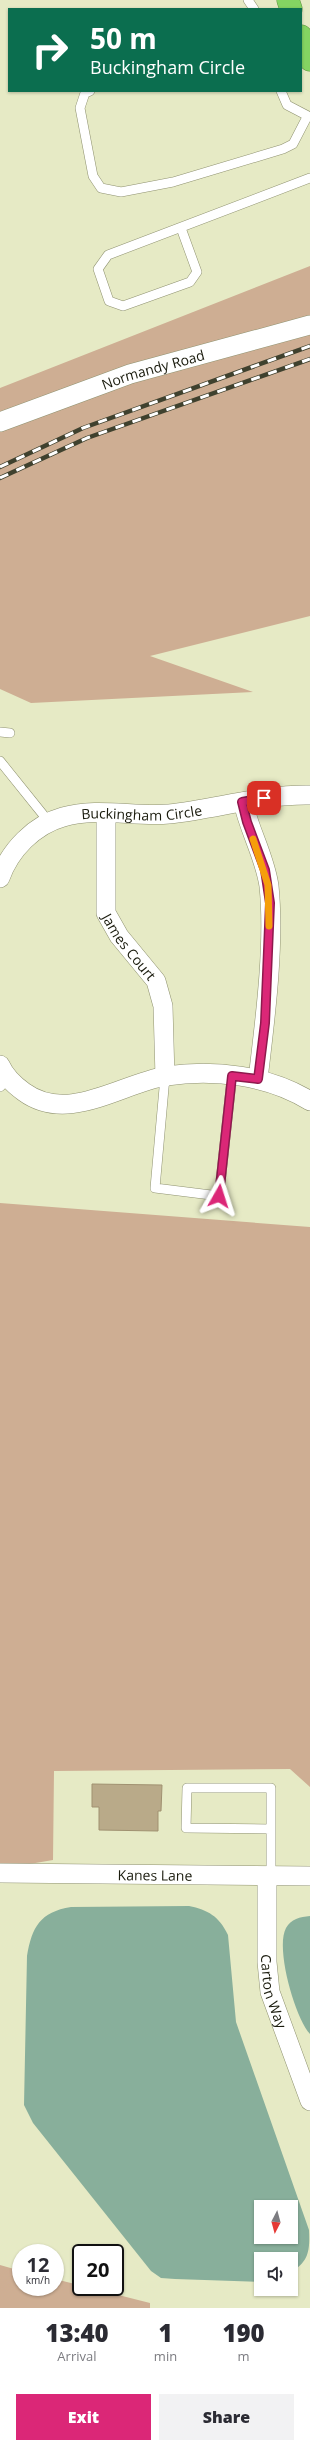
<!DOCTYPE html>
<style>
:root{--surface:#fff;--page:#f2f2f3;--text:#2b2b33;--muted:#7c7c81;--accent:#db2777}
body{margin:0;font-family:"Open Sans",sans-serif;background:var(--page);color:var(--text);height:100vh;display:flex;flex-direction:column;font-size:15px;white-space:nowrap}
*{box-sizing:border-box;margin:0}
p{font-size:13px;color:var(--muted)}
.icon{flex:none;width:22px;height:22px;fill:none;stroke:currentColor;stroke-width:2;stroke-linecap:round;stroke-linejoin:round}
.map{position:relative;height:2308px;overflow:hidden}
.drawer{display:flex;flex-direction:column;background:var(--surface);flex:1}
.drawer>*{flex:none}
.guide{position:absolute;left:8px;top:8px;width:294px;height:84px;border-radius:0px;box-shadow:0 1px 3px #0004;background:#0b6e4f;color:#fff;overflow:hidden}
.needle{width:26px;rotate:186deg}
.fabs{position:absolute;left:254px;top:2200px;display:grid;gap:8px}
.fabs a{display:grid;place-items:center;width:44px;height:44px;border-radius:0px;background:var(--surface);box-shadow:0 1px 3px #0004;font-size:20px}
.speed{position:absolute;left:12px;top:2244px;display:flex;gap:8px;font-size:20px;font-weight:700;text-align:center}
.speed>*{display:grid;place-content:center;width:52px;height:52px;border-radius:50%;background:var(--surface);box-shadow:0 1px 3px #0004;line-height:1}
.speed small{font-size:10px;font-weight:400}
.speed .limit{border:2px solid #111;border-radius:6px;background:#fff;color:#111}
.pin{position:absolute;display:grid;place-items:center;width:34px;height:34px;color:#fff;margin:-17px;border-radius:8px;box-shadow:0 2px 6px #0006}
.me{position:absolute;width:44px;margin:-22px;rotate:6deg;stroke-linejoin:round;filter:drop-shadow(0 0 3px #0008)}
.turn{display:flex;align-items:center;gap:14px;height:84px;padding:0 16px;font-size:18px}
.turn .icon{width:52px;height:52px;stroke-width:2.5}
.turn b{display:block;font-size:28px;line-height:34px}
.eta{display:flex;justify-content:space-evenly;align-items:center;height:68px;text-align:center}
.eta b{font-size:24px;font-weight:800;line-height:28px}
.cta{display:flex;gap:8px;margin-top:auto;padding:8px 16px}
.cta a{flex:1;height:46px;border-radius:0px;background:var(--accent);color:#fff;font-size:16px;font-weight:800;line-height:46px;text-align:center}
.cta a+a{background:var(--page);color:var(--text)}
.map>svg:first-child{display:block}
.forest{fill:#ceae93}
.water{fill:#88af9b;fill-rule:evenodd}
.building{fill:#b9aa89;stroke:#a09171}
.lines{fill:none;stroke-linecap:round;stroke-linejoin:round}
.lane-casing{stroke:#8f9270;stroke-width:10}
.street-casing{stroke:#8f9270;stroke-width:20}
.highway-casing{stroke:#5f9344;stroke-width:23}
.lane{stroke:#fff;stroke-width:9}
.street{stroke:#fff;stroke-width:19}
.highway{stroke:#84d462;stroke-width:22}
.rail-casing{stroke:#3f412e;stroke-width:4.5}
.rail{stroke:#fff;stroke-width:3;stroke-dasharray:9;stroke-linecap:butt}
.route-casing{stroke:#8e194d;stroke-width:10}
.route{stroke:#db2777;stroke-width:7}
.slow{stroke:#f59e0b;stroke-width:7}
.labels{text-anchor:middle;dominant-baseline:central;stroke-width:3;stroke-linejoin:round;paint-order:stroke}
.street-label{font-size:14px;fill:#1a1b0d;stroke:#fff}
</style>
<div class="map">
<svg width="310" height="2308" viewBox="0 0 310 2308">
<rect width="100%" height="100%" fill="#e6eac5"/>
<!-- forest -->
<path class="forest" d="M310,266v350l-160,40 103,36 -222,11 -31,-14v-301z
M0,1203l310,24v560l-20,-18 -236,2 -1,89 -53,9z
M0,2265l21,6v16h34v-8l95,24v5h-150z"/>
<!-- water -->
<path class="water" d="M189,1906c19,4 30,10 39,29l8,87 73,208c1,20 0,32 -18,42v-13h-30v23l-86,-3 -14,-1 -10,-7 -118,-148 -9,-18 3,-149c5,-29 13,-44 44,-49zM261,2207h30v30h-30z
M310,1916v118c-15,-16 -35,-86 -24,-106 5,-9 14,-11 24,-12z"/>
<!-- building -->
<path class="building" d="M92,1784l70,1 -1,26h-3v20l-59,-1v-23h-7z"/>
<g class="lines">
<defs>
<path id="lane" d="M248,0l6,9
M90,91l-5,2 -5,15 13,68 8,12 20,4 52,-10 110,-33 10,-5 14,-27
M281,91l6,14 23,12
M181,228l16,44 -7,10 -67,24 -14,-5 -11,-32 10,-14 202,-77
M0,732l10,1
M0,761l49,61
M165,1077l-10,111 64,8 13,-120
M0,1087l9,-9
M271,1829l-85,-1 1,-40h84v88"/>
<g id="street">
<path id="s1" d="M0,422l130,-48 180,-49"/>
<path d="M243,802c6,28 22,55 26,84 6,58 -4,134 -11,193"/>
<path id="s2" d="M106,814v99l13,23 37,45 7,25 2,71"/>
<path id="s3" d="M0,878c10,-28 34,-53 63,-61 34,-10 71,0 106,-3 47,-5 93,-20 141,-19"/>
<path d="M0,1065c5,11 14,20 24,27 44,32 96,-8 142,-16 48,-7 102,-1 144,25"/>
<path id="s4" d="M0,1873l310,3"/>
<path id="s5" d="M267,1876v86l3,30 40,109"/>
</g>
<path id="highway" d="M288,0l3,9
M301,36l9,24"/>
</defs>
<!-- lane casing -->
<use href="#lane" class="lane-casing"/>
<!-- street casing -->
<use href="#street" class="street-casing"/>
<!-- highway casing -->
<use href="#highway" class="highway-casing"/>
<!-- lane -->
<use href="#lane" class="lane"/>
<!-- street -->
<use href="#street" class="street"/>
<!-- highway -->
<use href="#highway" class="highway"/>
<defs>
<path id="rail" d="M0,467l83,-39 227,-82
M0,478l87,-40 223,-79"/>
</defs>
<!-- rail casing -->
<use href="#rail" class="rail-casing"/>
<!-- rail -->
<use href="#rail" class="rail"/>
</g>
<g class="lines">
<defs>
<path id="route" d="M219,1196l13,-120 26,3 7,-56 5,-120 -5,-33 -18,-48 -5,-20 22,-4"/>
</defs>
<!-- route casing -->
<use href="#route" class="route-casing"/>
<!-- route -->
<use href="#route" class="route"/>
<!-- slow -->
<path class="slow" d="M253,839l15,46 1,41"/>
</g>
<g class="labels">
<!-- street labels -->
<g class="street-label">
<text stroke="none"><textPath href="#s1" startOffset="162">Normandy Road</textPath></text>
<text stroke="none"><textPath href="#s3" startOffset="170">Buckingham Circle</textPath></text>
<text stroke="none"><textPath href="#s2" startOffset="140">James Court</textPath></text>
<text stroke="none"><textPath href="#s4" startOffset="155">Kanes Lane</textPath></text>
<text stroke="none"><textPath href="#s5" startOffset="116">Carton Way</textPath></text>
</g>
</g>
</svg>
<div class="fabs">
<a><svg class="needle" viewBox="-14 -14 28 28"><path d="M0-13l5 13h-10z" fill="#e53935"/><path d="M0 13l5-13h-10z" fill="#7c7c81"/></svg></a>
<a><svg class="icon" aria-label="sound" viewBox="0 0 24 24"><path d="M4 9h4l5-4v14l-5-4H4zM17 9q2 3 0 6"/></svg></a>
</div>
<div class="speed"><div>12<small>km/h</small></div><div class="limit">20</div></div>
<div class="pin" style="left:264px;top:798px;background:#d93025"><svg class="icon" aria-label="arrive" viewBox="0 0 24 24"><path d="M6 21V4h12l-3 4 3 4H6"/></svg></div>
<svg class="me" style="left:219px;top:1196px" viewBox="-20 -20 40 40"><path d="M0-17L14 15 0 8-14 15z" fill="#db2777" stroke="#fff" stroke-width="4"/></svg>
<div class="guide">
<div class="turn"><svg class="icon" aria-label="right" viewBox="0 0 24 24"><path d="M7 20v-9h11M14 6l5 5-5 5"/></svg><div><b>50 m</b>Buckingham Circle</div></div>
</div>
</div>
<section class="drawer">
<div class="eta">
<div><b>13:40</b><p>Arrival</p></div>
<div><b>1</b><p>min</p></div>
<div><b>190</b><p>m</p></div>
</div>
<div class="cta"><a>Exit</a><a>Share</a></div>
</section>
